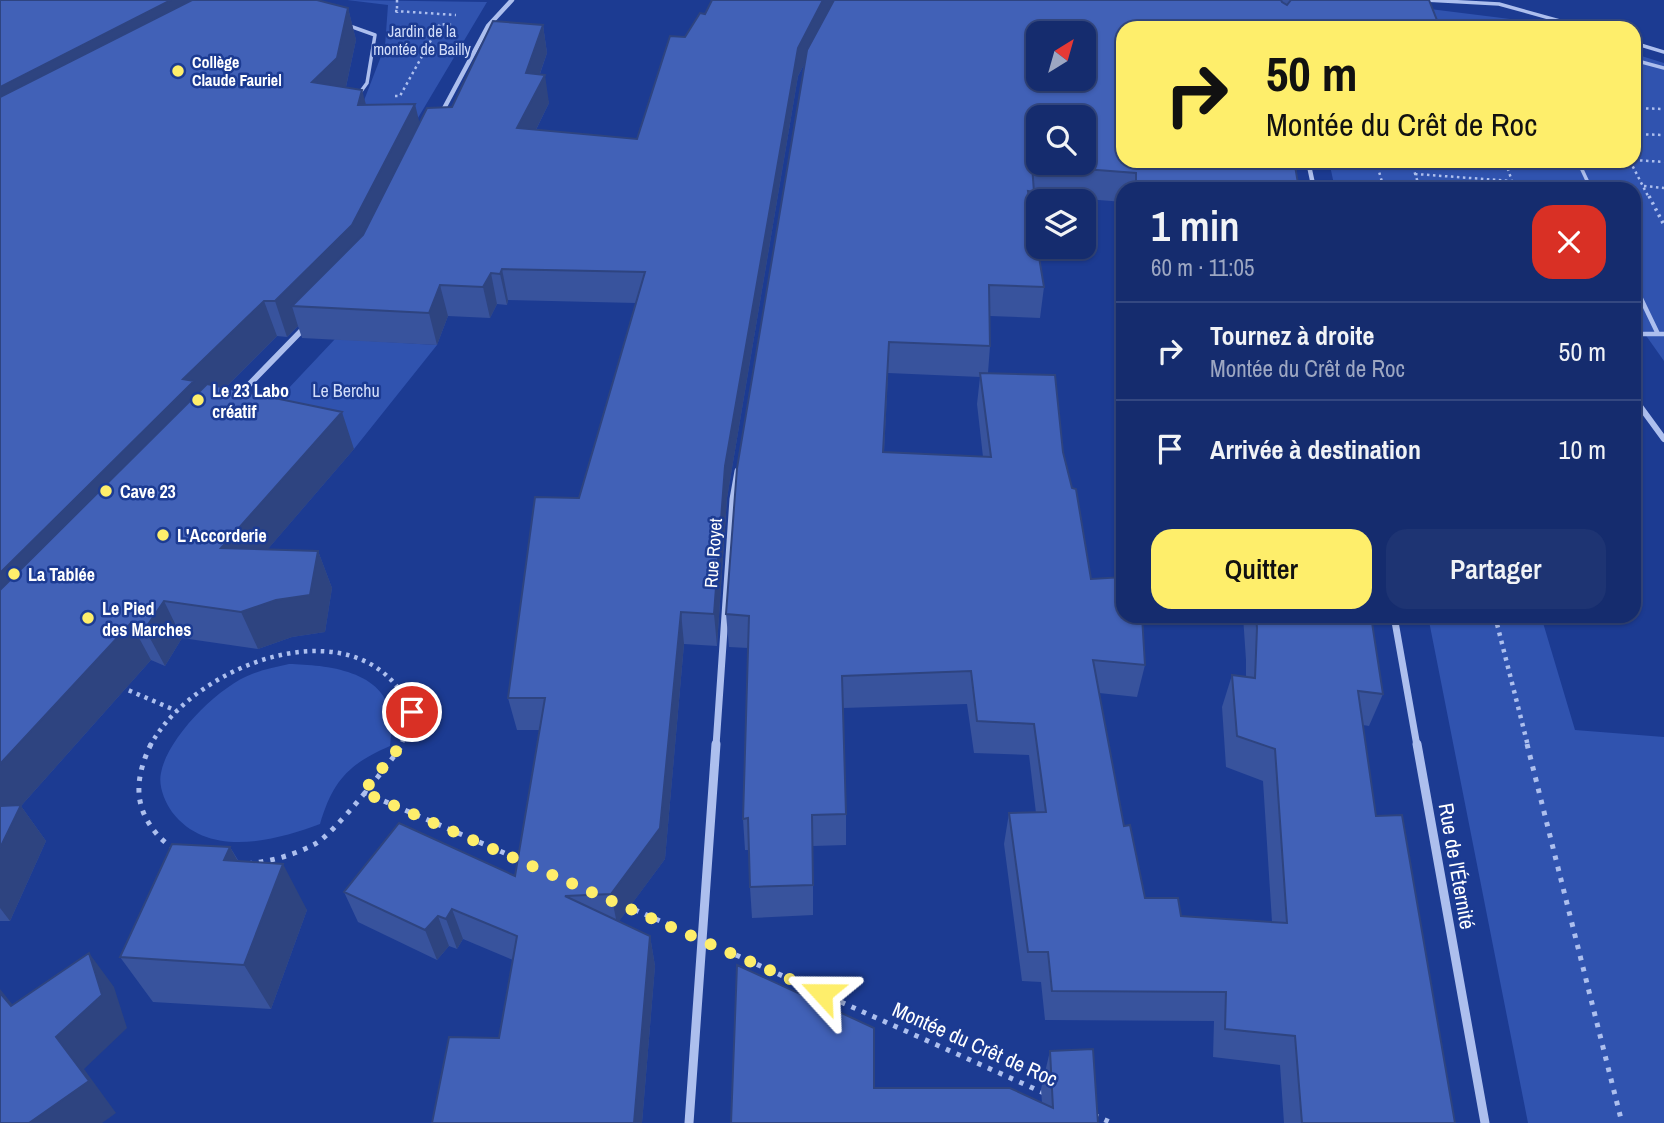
<!DOCTYPE html>
<html lang="fr">
<meta charset="utf-8">
<style>
:root{--surface:#152c6e;--page:#1e3473;--text:#f1f3f6;--muted:#9da7c2;--line:#344881;--accent:#feee6b}
body{margin:0;font-family:"Archivo Narrow",sans-serif;background:var(--page);color:var(--text);height:100vh;display:flex;flex-direction:column;font-size:26px;white-space:nowrap}
*{box-sizing:border-box;margin:0}
p{font-size:23px;color:var(--muted)}
.icon{flex:none;width:38px;height:38px;fill:none;stroke:currentColor;stroke-width:2;stroke-linecap:round;stroke-linejoin:round}
.map{position:relative;flex:1;overflow:hidden}
.details{position:absolute;left:1116px;top:182px;width:525px;height:441px;display:flex;flex-direction:column;background:var(--surface);border-radius:21px;box-shadow:0 2px 5px #0004,0 0 0 2px var(--line)}
.details>*{flex:none}
.hud{position:absolute;left:1116px;top:21px;width:525px;height:147px;border-radius:21px;box-shadow:0 2px 5px #0004,0 0 0 2px var(--line);background:#feee6b;color:#111;overflow:hidden}
.needle{width:46px;rotate:37deg}
.fabs{position:absolute;left:1026px;top:21px;display:grid;gap:14px}
.fabs a{display:grid;place-items:center;width:70px;height:70px;border-radius:14px;background:var(--surface);box-shadow:0 2px 5px #0004,0 0 0 2px var(--line);font-size:35px}
.pin{position:absolute;display:grid;place-items:center;width:60px;height:60px;color:#fff;margin:-30px;border:4px solid #fff;border-radius:50%;box-shadow:0 2px 7px #0007}
.me{position:absolute;width:77px;margin:-38px;rotate:294deg;stroke-linejoin:round;filter:drop-shadow(0 0 5px #0008)}
.turn{display:flex;align-items:center;gap:24px;height:147px;padding:0 35px;font-size:32px}
.turn .icon{width:91px;height:91px;stroke-width:2.5}
.turn b{display:block;font-size:49px;line-height:60px}
.round{display:grid;place-items:center;flex:none;width:74px;height:74px;border-radius:21px;background:var(--page)}
.overview{display:flex;align-items:center;justify-content:space-between;height:119px;padding:0 35px}
h1{font-size:42px;font-weight:600;line-height:52px}
.action{display:flex;gap:14px;margin-top:auto;padding:14px 35px}
.action a{flex:1;height:80px;border-radius:21px;background:var(--accent);color:#111;font-size:28px;font-weight:600;line-height:80px;text-align:center}
.action a+a{background:var(--page);color:var(--text)}
ul{padding:0;list-style:none}
li{display:flex;align-items:center;gap:21px;height:98px;padding:0 35px;border-top:2px solid var(--line)}
li div{flex:1}
li b{display:block;font-size:26px}
li em{font-style:normal}
.map>svg:first-child{display:block}
.green{fill:#3053af}
.lines{fill:none;stroke-linecap:round;stroke-linejoin:round}
.path-far3{stroke:#adbfee;stroke-width:2.5;stroke-dasharray:2.5 3.5;stroke-linecap:butt}
.path-far2{stroke:#adbfee;stroke-width:3.5;stroke-dasharray:2.5 4.5;stroke-linecap:butt}
.path-far1{stroke:#adbfee;stroke-width:4.5;stroke-dasharray:3.5 5;stroke-linecap:butt}
.path{stroke:#adbfee;stroke-width:5;stroke-dasharray:4.5 7;stroke-linecap:butt}
.lane-far1{stroke:#adbfee;stroke-width:3.5}
.lane{stroke:#adbfee;stroke-width:4.5}
.street-far3{stroke:#adbfee;stroke-width:4.5}
.street-far2{stroke:#adbfee;stroke-width:6}
.street-far1{stroke:#adbfee;stroke-width:7}
.street{stroke:#adbfee;stroke-width:9}
.wall{fill:#38539d;fill-rule:evenodd}
.shaded-wall{fill:#2e4480}
.building{fill:#4161b7;stroke:#2e4480;stroke-width:2;fill-rule:evenodd}
.route{stroke:#feee6b;stroke-width:12;stroke-dasharray:0 21.6}
.poi-dot{fill:#feee6b;stroke:#1c3b92;stroke-width:2.5}
.labels{text-anchor:middle;dominant-baseline:central;stroke-width:5;stroke-linejoin:round;paint-order:stroke}
.far-park-label{font-size:16px;fill:#d3defa;stroke:#1c3b92}
.far-poi-label{font-size:16px;font-weight:bold;fill:#fff;stroke:#1c3b92;text-anchor:start}
.poi-label{font-size:18px;font-weight:bold;fill:#fff;stroke:#1c3b92;text-anchor:start}
.park-label{font-size:18px;fill:#d3defa;stroke:#1c3b92}
.street-label{font-size:18px;fill:#fff;stroke:#1c3b92}
.near-street-label{font-size:21px;fill:#fff;stroke:#1c3b92}
</style>
<div class="map">
<svg width="1664" height="1123" viewBox="0 0 1664 1123">
<rect width="100%" height="100%" fill="#1c3b92"/>
<!-- green -->
<path class="green" d="M347,0l140,2 -75,126 -54,-12 27,-70 3,-41z
M1358,0l152,19 32,9h-241z
M1635,54l29,9v298l-29,-41 -1,-131h-299l-6,-28h305z
M335,339l102,6 -83,104 -102,-22z
M1428,616h113l34,114 89,7v386h-136z
M289,664c37,1 97,6 102,54 1,9 0,19 -1,28 -41,18 -57,34 -70,78 -46,17 -112,35 -148,-12 -7,-10 -14,-26 -11,-39 6,-35 58,-87 91,-99 12,-5 25,-7 37,-10z"/>
<g class="lines">
<!-- path-far3 -->
<path class="path-far3" d="M397,0v13
M395,11l61,4
M395,96h5l40,-72 13,1
M1634,108l30,1
M1634,134l30,1
M1634,160l30,2
M1376,161l8,28
M1411,161l9,28
M1630,161l19,37
M1415,174l97,7 -7,-20
M1644,186l20,2"/>
<!-- path-far2 -->
<path class="path-far2" d="M1649,196l15,29"/>
<!-- path-far1 -->
<path class="path-far1" d="M1495,616l33,130
M121,687l56,24
M150,746c45,-85 215,-146 262,-34l-11,34"/>
<!-- path -->
<path class="path" d="M151,744c-12,25 -18,51 -4,76 32,58 117,51 168,24 19,-10 73,-79 88,-100
M1527,744l95,379
M363,792l160,69
M624,905l43,19
M736,955l308,138
M1094,1115l18,8"/>
<!-- lane-far1 -->
<path class="lane-far1" d="M1425,0l74,4 86,24
M347,25l28,10 -8,48 -8,11
M1634,43l30,9
M1634,60l30,8
M1578,161l13,28"/>
<!-- lane -->
<path class="lane" d="M1634,284l24,50
M1634,334h30"/>
<!-- street-far3 -->
<path class="street-far3" d="M441,114l47,-88 24,-26
M1308,161l6,28"/>
<!-- street-far2 -->
<path class="street-far2" d="M237,397l69,-71
M1634,398l30,41"/>
<!-- street-far1 -->
<path class="street-far1" d="M1394,616l23,130
M716,746l17,-247 5,-28"/>
<!-- street -->
<path class="street" d="M1417,744l68,379
M689,1123l27,-379"/>
</g>
<!-- wall -->
<path class="wall" d="M0,0l348,8 8,32 -10,47 20,18 53,18 33,-16 91,-82 4,28 -7,21 9,29 -13,27 101,9 48,-102 20,-23 7,-14h717l11,28h-316l174,138 -2,8 3,15h-175v13l-90,-7 -2,18 12,74 -4,31 -50,-2v30l-2,27 75,79 28,127 54,86 -8,32 -38,-4 25,133 21,72 36,18 91,6 -9,-141 -37,-14 -4,-60 10,-32 14,2v-17l-3,-44h128l12,78 -14,32 -6,-1 13,91 79,307h-171l-4,-58 -67,-8 1,-36 -169,-1 -4,-38 -19,-1 -18,-137 5,-31h27l-7,-58 -55,-2 -7,-49 -124,4 3,106v31l-33,1v69l-61,3 -2,-31 -1,-37h-4l-2,-31 5,-171 -19,-1 -3,-33 79,-551 -7,13 -71,422 -10,148 -33,-2 -19,215 -46,62 31,15 5,30 -13,157h-210l67,-85 14,-78 -50,-21 -6,10 -8,-3 -12,14 -79,-38 -14,-30 171,-16 25,-146h-23l-9,-32 71,-200 57,-195 -128,-3 -1,5 -10,-1 -7,14 -42,-2 -11,29 -135,-7 -4,-12 -11,11 -10,-1 -52,52 129,61 -87,101 51,1 14,37 -7,44 -33,5 -34,12 -76,-11 -17,28 -14,-6 -130,146 25,35 -36,80h-10zM888,373l92,4 -3,27 6,53 -99,-5z
M230,847l8,13 69,50 -36,99 -118,-7 -33,-45z
M1050,1051l48,72h-367l143,-35 168,15 -1,-14z"/>
<!-- shaded-wall -->
<path class="shaded-wall" d="M171,0h57l-228,128v-41z
M823,0h15l-40,76 -71,422 -10,148 -3,-32 11,-148 73,-418z
M348,8l8,32 -11,51 -33,-9z
M543,25l4,28 -17,49 -4,-29z
M545,75l4,28 -27,55 -5,-30z
M362,90l9,33 -13,-18z
M415,104l8,33 -61,123 -70,46 6,20 -11,11 -12,-36z
M502,269l6,31 -1,5 -7,-31z
M491,273l6,31 -7,14 -7,-31z
M440,285l8,31 -11,29 -8,-32z
M264,301l13,35 -72,72 -205,226v-61l183,-194z
M342,412l12,37 -117,136 -16,-37z
M318,551l14,37 -7,44 -33,5 -34,12 -17,-37z
M164,601l18,37 -17,28 -20,-37z
M681,612l3,32 -19,215 -48,65 -6,-30z
M131,623l20,37 -130,146 25,35 -36,80 -10,-13v-144z
M230,847l26,47 -32,-34z
M283,864l24,46 -36,99 -27,-44z
M452,909l11,30 -6,10 -11,-30z
M438,916l11,30 -12,14 -12,-30z
M650,936l5,30 -13,157h-8z
M89,953l25,34 13,41 -43,41 32,44 -14,10h-73l27,-86z
M0,989l40,50 -29,-33 -11,-13z"/>
<!-- building -->
<path class="building" d="M0,0h171l-171,87z
M192,0h125l31,8 -11,50 -25,24 50,8 -4,15 57,-1 -63,121 -77,76h-11l-81,78 11,2 -194,192v-476z
M712,0h111l-25,48 -73,418 -11,148 -33,-2 -21,216 -49,66 -46,2 85,40 -16,187h-202l17,-86 50,1 18,-102 -65,-27 -6,10 -8,-3 -13,14 -81,-38 55,-69 116,53 30,-178h-37l27,-201 44,1 66,-226 -143,-3 -2,5 -9,-1 -8,14 -43,-2 -11,28 -137,-7 71,-71 64,-127 25,-1 41,-86 50,4 -17,48 19,2 -28,53 120,11 33,-103 15,1 15,-24 5,1z
M834,0h447l1,2 5,3 4,-5h138l11,28h-134l-28,-2 1,2h-155v133h174v5h-3l4,23h-155l-1,-7 -7,-1v-8l-104,-8 2,27 -6,-1 16,96 -55,-2 1,61 -101,-4 -6,110 108,5 -11,-84 75,2 8,77 9,36 4,1 15,90 33,-2v39h18l3,49 -52,-5 31,166 6,-1 15,73h33l3,18 106,7 -12,-174 -38,-13 -5,-61 23,3 2,-50 -1,-12h115l12,78 -25,-3 18,125 26,-1 53,308h-153l-7,-87 -70,-7 1,-37 -174,-1 -4,-39h-20l-19,-139 37,-1 -12,-88 -57,-3 -6,-50 -129,5 4,138 -34,1 1,70 -63,2 -2,-69 -5,1 6,-203 -23,-2 11,-146 70,-418zM1038,33h45v46h-45zM1038,117h45v46h-45z
M207,384l135,28 -121,136 97,3 -8,44 -34,5 -35,12 -77,-11 -19,28 -14,-6 -131,141v-174z
M21,805l-21,43v-42z
M172,844l58,3 -6,13 59,4 -39,101 -124,-8z
M89,953l13,42 -46,42 33,44 -60,42h-29v-130l11,13z
M737,965l137,63v60h136l43,20 -3,-57 43,-2 5,74h-367z"/>
<g class="lines">
<!-- route -->
<path class="route" d="M412,712l-7,28 -42,52 459,201"/>
</g>
<!-- markers -->
<g class="poi-dot">
<circle cx="178" cy="71" r="7"/>
<circle cx="198" cy="400" r="7"/>
<circle cx="106" cy="491" r="7"/>
<circle cx="163" cy="535" r="7"/>
<circle cx="14" cy="574" r="7"/>
<circle cx="88" cy="618" r="7"/>
</g>
<g class="labels">
<!-- far-park labels -->
<g class="far-park-label">
<text x="422" y="31">Jardin de la<tspan x="422" dy="18">montée de Bailly</tspan></text>
</g>
<!-- far-poi labels -->
<g class="far-poi-label">
<text x="192" y="62">Collège<tspan x="192" dy="18">Claude Fauriel</tspan></text>
</g>
<!-- poi labels -->
<g class="poi-label">
<text x="212" y="390">Le 23 Labo<tspan x="212" dy="21">créatif</tspan></text>
<text x="120" y="491">Cave 23</text>
<text x="177" y="535">L'Accorderie</text>
<text x="28" y="574">La Tablée</text>
<text x="102" y="608">Le Pied<tspan x="102" dy="21">des Marches</tspan></text>
</g>
<!-- park labels -->
<g class="park-label">
<text x="346" y="390">Le Berchu</text>
</g>
<!-- street labels -->
<g class="street-label">
<text transform="translate(713 553) rotate(-86)">Rue Royet</text>
</g>
<!-- near-street labels -->
<g class="near-street-label">
<text transform="translate(1457 866) rotate(80)">Rue de l'Éternité</text>
<text transform="translate(975 1044) rotate(24)">Montée du Crêt de Roc</text>
</g>
</g>
</svg>
<div class="fabs">
<a><svg class="needle" viewBox="-14 -14 28 28"><path d="M0-13l5 13h-10z" fill="#e53935"/><path d="M0 13l5-13h-10z" fill="#9da7c2"/></svg></a>
<a><svg class="icon" aria-label="search" viewBox="0 0 24 24"><circle cx="10" cy="10" r="6"/><path d="M15 15l6 6"/></svg></a>
<a><svg class="icon" aria-label="layers" viewBox="0 0 24 24"><path d="M12 4l9 5-9 5-9-5zM3 14l9 5 9-5"/></svg></a>
</div>
<div class="pin" style="left:412px;top:712px;background:#d93025"><svg class="icon" aria-label="arrive" viewBox="0 0 24 24"><path d="M6 21V4h12l-3 4 3 4H6"/></svg></div>
<svg class="me" style="left:822px;top:993px" viewBox="-20 -20 40 40"><path d="M0-17L14 15 0 8-14 15z" fill="#feee6b" stroke="#fff" stroke-width="4"/></svg>
<div class="hud">
<div class="turn"><svg class="icon" aria-label="right" viewBox="0 0 24 24"><path d="M7 20v-9h11M14 6l5 5-5 5"/></svg><div><b>50 m</b>Montée du Crêt de Roc</div></div>
</div>
<section class="details">
<div class="overview"><div><h1>1 min</h1><p>60 m · 11:05</p></div><a class="round" style="background:#d93025;color:#fff"><svg class="icon" aria-label="close" viewBox="0 0 24 24"><path d="M6 6l12 12M18 6L6 18"/></svg></a></div>
<ul>
<li><svg class="icon" aria-label="right" viewBox="0 0 24 24"><path d="M7 20v-9h11M14 6l5 5-5 5"/></svg><div><b>Tournez à droite</b><p>Montée du Crêt de Roc</p></div><em>50 m</em></li>
<li><svg class="icon" aria-label="arrive" viewBox="0 0 24 24"><path d="M6 21V4h12l-3 4 3 4H6"/></svg><div><b>Arrivée à destination</b></div><em>10 m</em></li>
</ul>
<div class="action"><a>Quitter</a><a>Partager</a></div>
</section>
</div>
